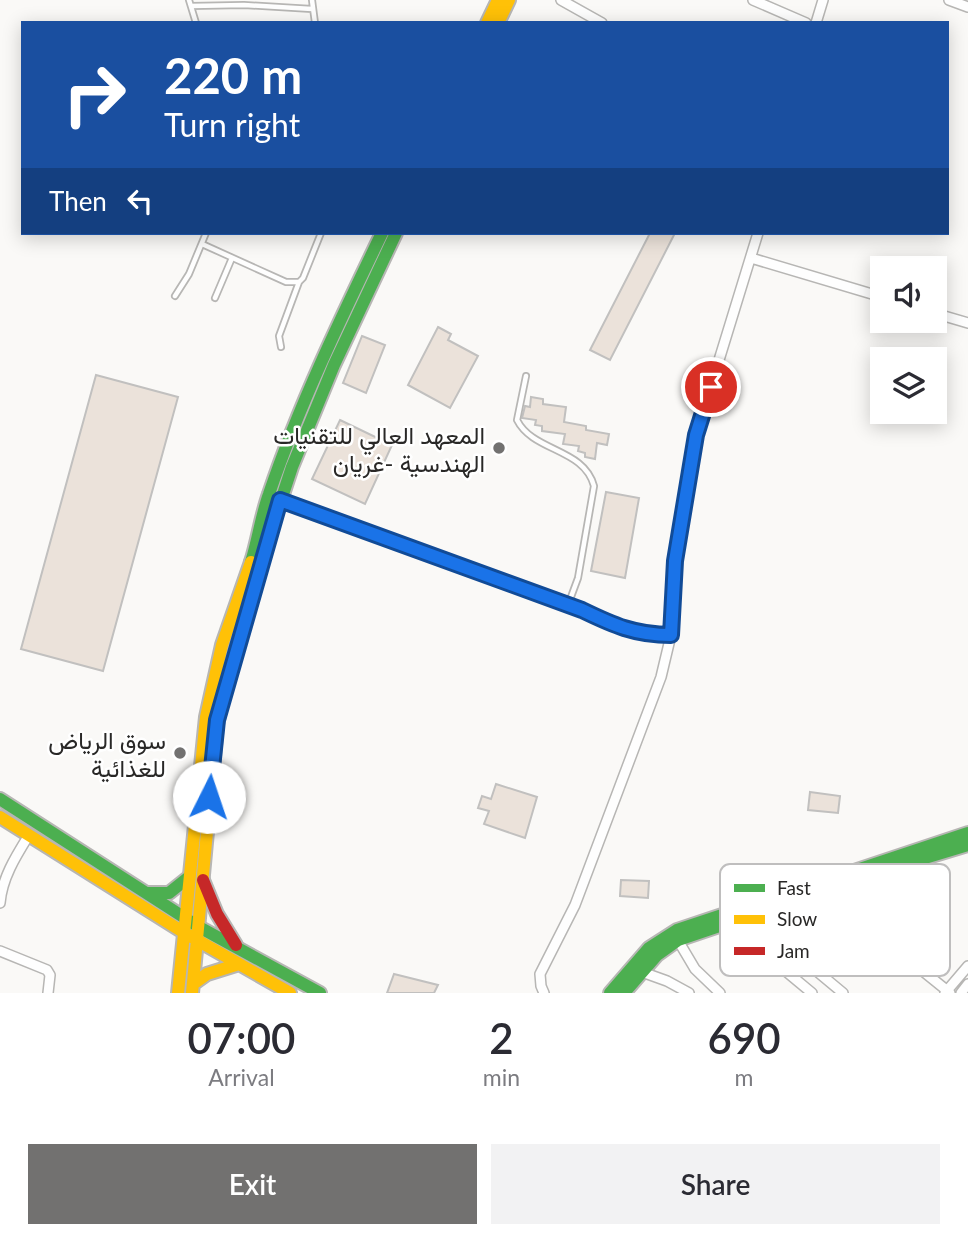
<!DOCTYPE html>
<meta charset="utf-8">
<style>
:root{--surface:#fff;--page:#f2f2f3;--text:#2b2b33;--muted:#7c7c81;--accent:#727170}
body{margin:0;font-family:Lato,Vazirmatn,sans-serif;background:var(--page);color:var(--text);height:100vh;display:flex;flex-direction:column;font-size:26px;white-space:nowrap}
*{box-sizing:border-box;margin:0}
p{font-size:23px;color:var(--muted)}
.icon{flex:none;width:38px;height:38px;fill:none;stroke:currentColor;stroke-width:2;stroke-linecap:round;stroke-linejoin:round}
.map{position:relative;height:993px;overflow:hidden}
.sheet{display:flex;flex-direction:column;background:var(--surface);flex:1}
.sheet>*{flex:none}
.hud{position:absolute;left:21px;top:21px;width:928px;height:214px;border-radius:0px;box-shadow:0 4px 18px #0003;background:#1a4fa0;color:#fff;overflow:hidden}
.buttons{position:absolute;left:870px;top:256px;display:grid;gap:14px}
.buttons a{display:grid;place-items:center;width:77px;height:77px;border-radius:0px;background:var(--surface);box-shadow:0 4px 18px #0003;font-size:35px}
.pin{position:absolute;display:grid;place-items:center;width:60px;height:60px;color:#fff;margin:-30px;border:4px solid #fff;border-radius:50%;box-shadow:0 2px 7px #0007}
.me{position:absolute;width:77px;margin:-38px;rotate:4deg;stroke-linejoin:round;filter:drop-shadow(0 0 5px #0008)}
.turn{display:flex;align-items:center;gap:24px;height:147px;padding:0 28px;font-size:32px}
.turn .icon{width:91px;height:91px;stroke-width:2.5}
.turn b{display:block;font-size:49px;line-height:60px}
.then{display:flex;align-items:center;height:66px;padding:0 28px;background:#0003;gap:14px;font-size:26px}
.eta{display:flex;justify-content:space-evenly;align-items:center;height:119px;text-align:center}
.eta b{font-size:42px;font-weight:600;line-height:49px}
.action{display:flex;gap:14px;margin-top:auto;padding:14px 28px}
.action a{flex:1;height:80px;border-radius:0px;background:var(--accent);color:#fff;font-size:28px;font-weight:600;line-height:80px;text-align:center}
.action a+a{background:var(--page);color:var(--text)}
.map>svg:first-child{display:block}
.building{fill:#ebe2da;stroke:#c1c0bf;stroke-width:2}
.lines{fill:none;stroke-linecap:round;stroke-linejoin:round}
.lane-casing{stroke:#b7b6b4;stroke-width:8}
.street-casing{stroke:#b7b6b4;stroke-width:12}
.fast-casing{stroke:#b7b6b4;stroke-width:16}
.slow-casing{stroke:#b7b6b4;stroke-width:16}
.jam-casing{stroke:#b7b6b4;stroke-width:16}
.lane{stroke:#fefefe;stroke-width:4.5}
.street{stroke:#fefefe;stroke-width:9}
.fast{stroke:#4caf50;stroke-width:12}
.slow{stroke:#ffc107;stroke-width:12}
.jam{stroke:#c62828;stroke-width:12}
.route-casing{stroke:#114b97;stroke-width:18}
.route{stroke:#1a73e8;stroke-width:12}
.poi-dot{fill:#727170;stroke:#fff;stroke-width:2.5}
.labels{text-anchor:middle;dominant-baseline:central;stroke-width:5;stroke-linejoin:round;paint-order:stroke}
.poi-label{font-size:24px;fill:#292827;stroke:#fff;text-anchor:end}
.key{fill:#fff;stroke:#bfbebe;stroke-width:2}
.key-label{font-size:19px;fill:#292827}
</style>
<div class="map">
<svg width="968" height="993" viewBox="0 0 968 993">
<rect width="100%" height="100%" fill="#faf9f7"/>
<!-- building -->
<path class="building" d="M650,233h25l-65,127 -20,-10z
M438,327l13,7 -3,6 30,16 -28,52 -42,-23z
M362,336l23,9 -19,48 -23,-10z
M96,375l82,22 -75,274 -82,-22z
M531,397l12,2v5l23,3 -2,15 22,4v4l23,4 -2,11 -10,-2 -2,16 -10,-2v-4l-7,-2 1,-5 -16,-2 2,-10 -23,-3v-5l-7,-1 1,-5 -14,-2 3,-12 5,1z
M340,420l52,25 -27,59 -53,-25z
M606,492l33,6 -14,80 -34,-7z
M496,784l41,13 -12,41 -41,-14 5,-13 -11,-3 4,-12 9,3z
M810,792l30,4 -2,17 -30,-3z
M621,880l28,1 -1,17 -28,-2z
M394,974l44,11 -4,8h-47z"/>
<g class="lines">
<defs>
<path id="lane" d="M189,0l7,23
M312,0l3,23
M191,6l53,-1 68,4
M202,244l84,38h13l4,-4 18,-45
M175,296l14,-22 17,-41
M215,298l17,-40
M281,347l-2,-11 20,-54
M526,376l-9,44c16,32 67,28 77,66l-16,92 -10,27
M282,501l300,109c31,15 53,25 89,25"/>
<path id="street" d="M561,0l41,23
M753,0l53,23
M949,0l19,7
M816,23l7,-23
M751,258l131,39
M934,313l34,10
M826,885l30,32 94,76
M0,903c2,-25 16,-47 29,-68
M767,905l10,33 66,55
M728,923l84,70
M676,937l19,32 25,24
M0,951l47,19 3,5 -2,18
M642,972l25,9 22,12
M544,993l-3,-7 -1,-12 35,-69 86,-228 10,-42 4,-74 21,-126 62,-202
M945,993l23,-27
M961,993l7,-9"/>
<path id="fast" d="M251,562c7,-22 10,-46 18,-68 30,-89 72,-176 113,-261
M217,724l11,-49 35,-120 29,-88 42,-102 62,-132
M0,799l199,128 121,66
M147,893h22l20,-16
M610,993l39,-45 28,-18 291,-97
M624,993l33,-38 21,-15 207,-70 83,-25"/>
<path id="slow" d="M487,23l11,-23
M498,23l11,-23
M0,817l183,115 107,61
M193,984l14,-10 32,-10
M178,993l28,-276 16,-72 29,-83
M192,993l25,-269"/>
<path id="jam" d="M203,880l14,34 19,31"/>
</defs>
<!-- lane casing -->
<use href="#lane" class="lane-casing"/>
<!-- street casing -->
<use href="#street" class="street-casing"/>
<!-- fast casing -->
<use href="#fast" class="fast-casing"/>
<!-- slow casing -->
<use href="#slow" class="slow-casing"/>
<!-- jam casing -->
<use href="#jam" class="jam-casing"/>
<!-- lane -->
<use href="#lane" class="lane"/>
<!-- street -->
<use href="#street" class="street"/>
<!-- fast -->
<use href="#fast" class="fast"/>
<!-- slow -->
<use href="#slow" class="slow"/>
<!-- jam -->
<use href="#jam" class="jam"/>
</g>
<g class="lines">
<defs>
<path id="route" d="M209,797l8,-77 63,-220 302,110c31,15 53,25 89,25l4,-74 21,-126 15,-48"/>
</defs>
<!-- route casing -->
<use href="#route" class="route-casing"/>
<!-- route -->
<use href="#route" class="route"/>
</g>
<!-- markers -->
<g class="poi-dot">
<circle cx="499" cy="448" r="7"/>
<circle cx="180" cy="753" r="7"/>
</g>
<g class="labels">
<!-- poi labels -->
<g class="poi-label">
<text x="485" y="434">المعهد العالي للتقنيات<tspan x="485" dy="28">الهندسية -غريان</tspan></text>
<text x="166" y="739">سوق الرياض<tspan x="166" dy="28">للغذائية</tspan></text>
</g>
</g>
<!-- legend -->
<rect x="720" y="864" width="230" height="112" rx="10" class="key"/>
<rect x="734" y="884" width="31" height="8" fill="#4caf50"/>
<rect x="734" y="915" width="31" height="9" fill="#ffc107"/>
<rect x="734" y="947" width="31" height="8" fill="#c62828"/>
<g class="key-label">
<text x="777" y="895">Fast</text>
<text x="777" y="926">Slow</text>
<text x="777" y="958">Jam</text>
</g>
</svg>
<div class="buttons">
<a><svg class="icon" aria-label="sound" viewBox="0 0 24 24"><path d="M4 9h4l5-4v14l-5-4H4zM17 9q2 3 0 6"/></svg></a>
<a><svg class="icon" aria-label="layers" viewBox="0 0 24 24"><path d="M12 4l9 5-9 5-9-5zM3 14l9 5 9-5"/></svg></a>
</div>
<div class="pin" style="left:711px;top:387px;background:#d93025"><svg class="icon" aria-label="arrive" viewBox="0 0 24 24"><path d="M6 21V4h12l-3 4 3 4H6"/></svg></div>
<svg class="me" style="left:209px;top:797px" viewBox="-20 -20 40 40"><circle r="19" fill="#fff"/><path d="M0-13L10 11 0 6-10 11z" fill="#1a73e8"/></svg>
<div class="hud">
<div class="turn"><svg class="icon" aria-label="right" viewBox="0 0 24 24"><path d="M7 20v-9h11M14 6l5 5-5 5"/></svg><div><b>220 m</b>Turn right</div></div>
<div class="then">Then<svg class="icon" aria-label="left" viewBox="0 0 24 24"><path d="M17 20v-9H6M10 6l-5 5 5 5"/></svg></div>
</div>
</div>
<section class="sheet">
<div class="eta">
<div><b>07:00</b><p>Arrival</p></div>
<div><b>2</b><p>min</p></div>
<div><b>690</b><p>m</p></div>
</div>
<div class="action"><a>Exit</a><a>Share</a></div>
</section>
